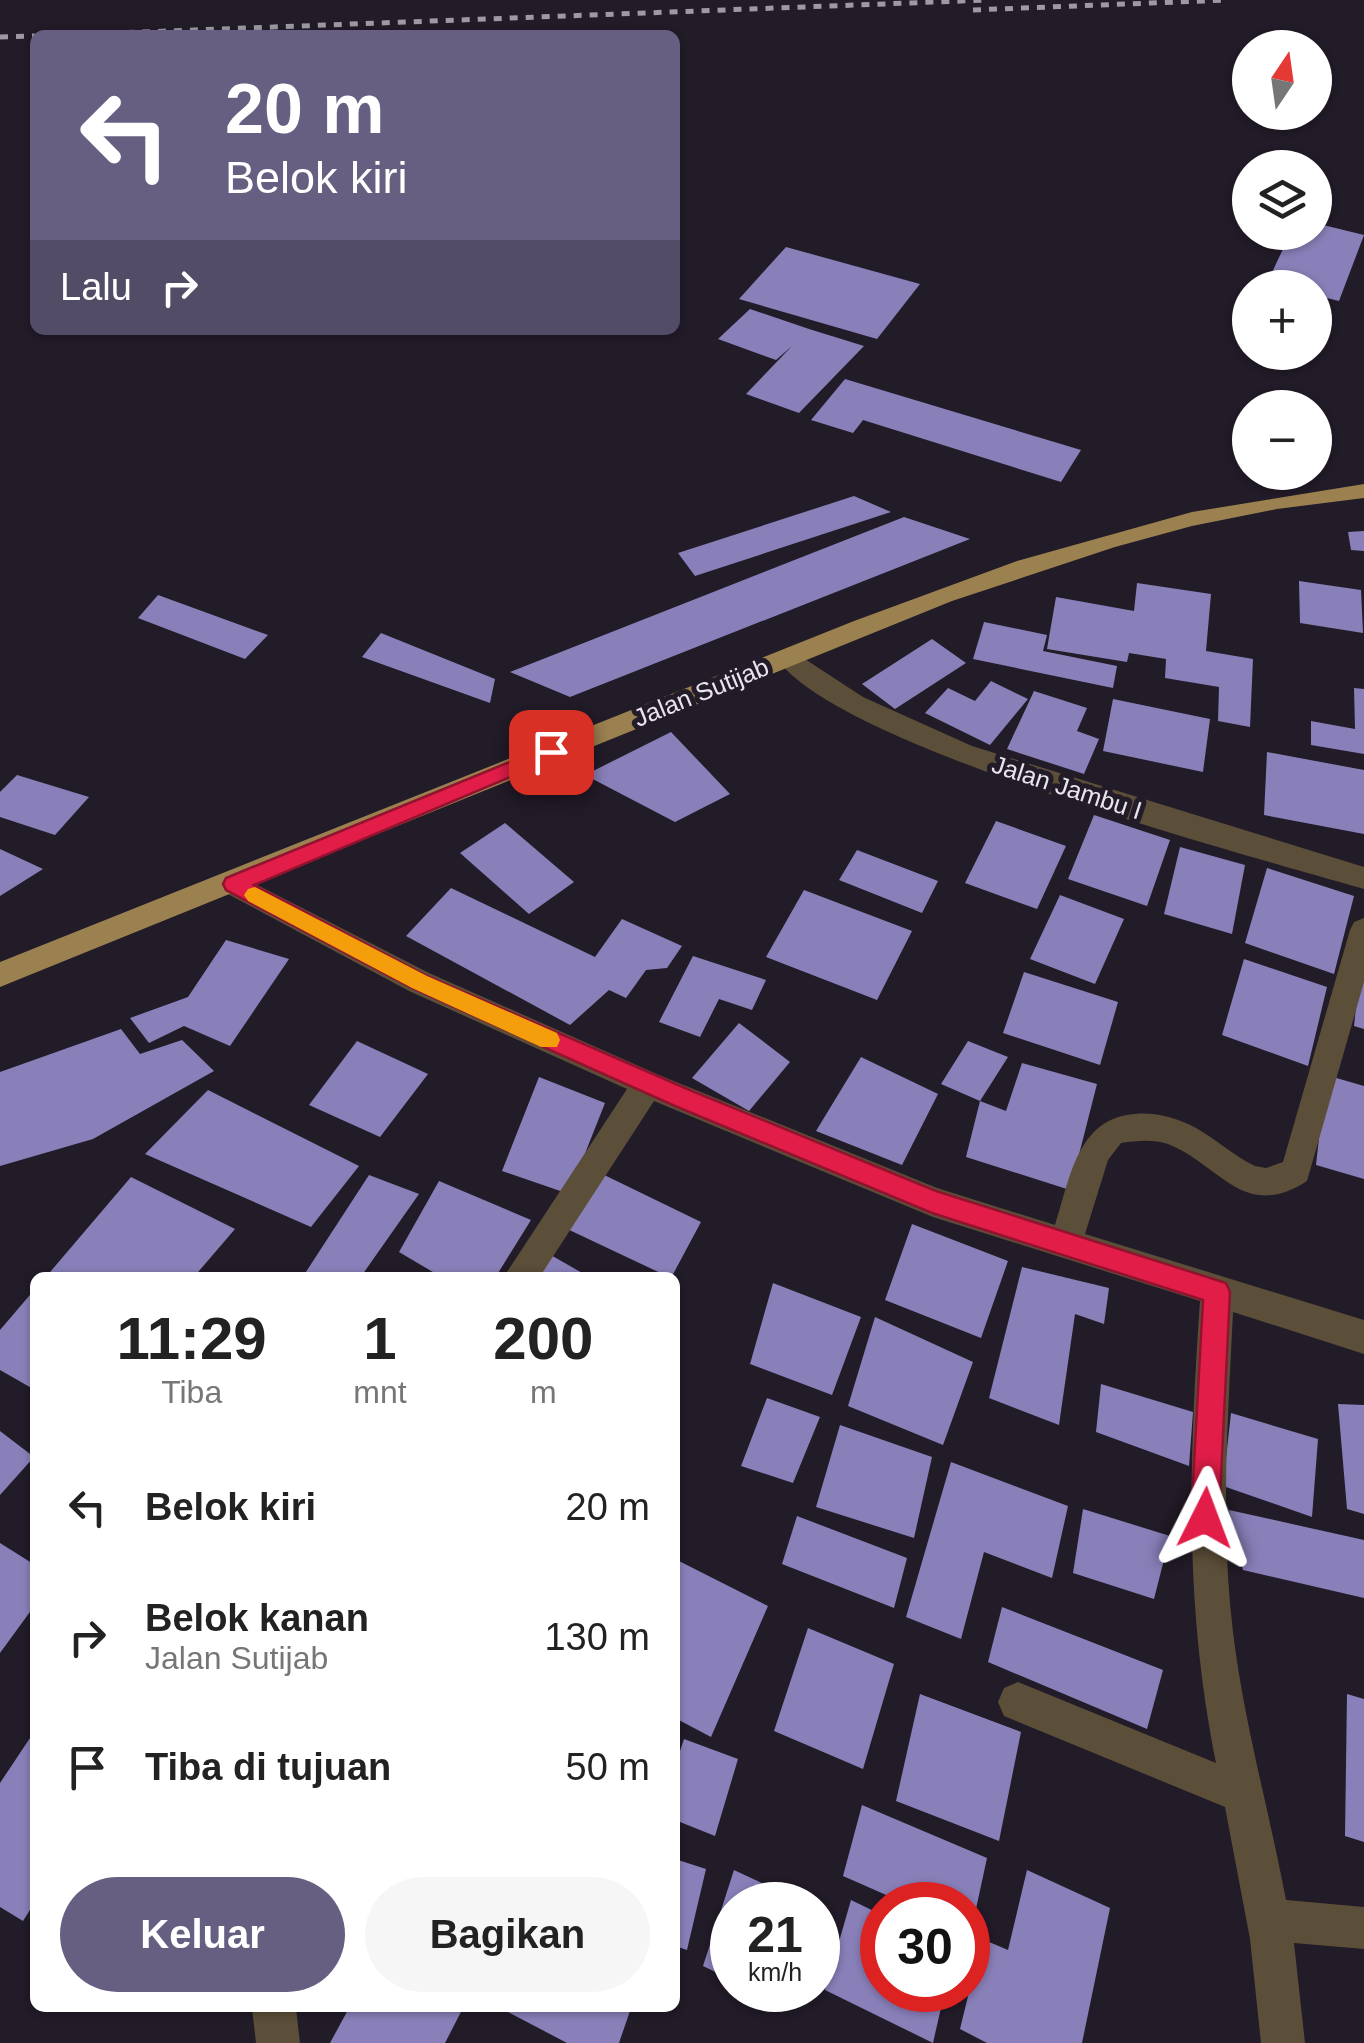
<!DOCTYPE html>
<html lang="id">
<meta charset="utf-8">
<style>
:root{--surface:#fff;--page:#f6f6f6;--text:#222;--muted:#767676;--accent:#675f81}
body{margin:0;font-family:Helvetica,sans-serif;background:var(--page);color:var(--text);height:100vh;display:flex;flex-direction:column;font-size:38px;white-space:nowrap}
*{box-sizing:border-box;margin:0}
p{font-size:32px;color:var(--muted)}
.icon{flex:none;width:55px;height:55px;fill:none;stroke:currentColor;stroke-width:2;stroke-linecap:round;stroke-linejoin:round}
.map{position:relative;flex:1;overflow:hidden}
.panel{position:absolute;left:30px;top:1272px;width:650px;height:740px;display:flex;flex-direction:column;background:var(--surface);border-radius:15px;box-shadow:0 2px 8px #0004}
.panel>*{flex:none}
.guide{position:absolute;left:30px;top:30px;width:650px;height:305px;border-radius:15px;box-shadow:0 2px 8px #0004;background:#675f81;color:#fff;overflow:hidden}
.needle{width:65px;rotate:13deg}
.tools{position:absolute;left:1232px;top:30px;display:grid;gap:20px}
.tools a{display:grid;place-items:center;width:100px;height:100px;border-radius:50%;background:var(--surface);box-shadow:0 2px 8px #0004;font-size:50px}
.speed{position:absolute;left:710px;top:1882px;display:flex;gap:20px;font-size:50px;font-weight:700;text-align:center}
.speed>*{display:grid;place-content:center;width:130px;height:130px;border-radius:50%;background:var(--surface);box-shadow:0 2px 8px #0004;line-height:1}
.speed small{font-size:25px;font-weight:400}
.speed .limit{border:15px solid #d22;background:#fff;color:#111}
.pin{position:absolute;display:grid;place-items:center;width:85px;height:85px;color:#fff;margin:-42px;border-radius:20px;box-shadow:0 5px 15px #0006}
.me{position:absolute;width:110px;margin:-55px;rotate:3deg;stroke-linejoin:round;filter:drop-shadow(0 0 8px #0008)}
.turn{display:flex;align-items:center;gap:35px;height:210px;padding:0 30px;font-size:45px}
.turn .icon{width:130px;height:130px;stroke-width:2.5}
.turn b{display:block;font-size:70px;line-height:85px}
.then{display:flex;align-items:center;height:95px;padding:0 30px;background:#0003;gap:20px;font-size:38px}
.eta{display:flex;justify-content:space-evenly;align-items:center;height:170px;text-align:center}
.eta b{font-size:60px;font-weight:800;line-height:70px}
.primary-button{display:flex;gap:20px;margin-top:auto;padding:20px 30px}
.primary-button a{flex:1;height:115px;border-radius:60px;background:var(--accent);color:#fff;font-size:40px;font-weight:800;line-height:115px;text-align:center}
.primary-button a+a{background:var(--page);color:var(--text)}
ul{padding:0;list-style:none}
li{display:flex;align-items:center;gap:30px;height:130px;padding:0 30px}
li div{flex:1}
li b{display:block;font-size:38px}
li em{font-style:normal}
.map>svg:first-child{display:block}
.building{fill:#8980b9}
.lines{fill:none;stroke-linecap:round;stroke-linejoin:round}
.minor{fill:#5c4f39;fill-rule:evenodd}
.major{fill:#9b8050;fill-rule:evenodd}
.rail{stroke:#9f99a4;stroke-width:5;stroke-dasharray:8 8;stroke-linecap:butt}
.route{fill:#e11d48;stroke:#92132f;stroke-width:2.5}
.slow{fill:#f59e0b}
.labels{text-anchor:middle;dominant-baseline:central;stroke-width:10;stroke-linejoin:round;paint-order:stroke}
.street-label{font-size:25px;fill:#e9e4ed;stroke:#221b28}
</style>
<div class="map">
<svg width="1364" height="2043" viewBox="0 0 1364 2043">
<rect width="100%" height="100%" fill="#221b28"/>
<!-- building -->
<path class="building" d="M1315,223l49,12 -25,66 -24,-6v-7l-48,-5 24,-51h24z
M786,247l134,37 -43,55 -138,-40z
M750,309l59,20 55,17 -65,67 -53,-19 46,-48 -16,14 -58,-21z
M845,379l236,71 -20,32 -198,-62 -10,13 -42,-13z
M854,496l37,16 -196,64 -17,-23z
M904,517l66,22 -400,158 -60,-25z
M1364,531v20l-13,-1 -3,-18z
M1299,581l62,9 2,43 -63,-10z
M1137,583l74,11 -5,57 47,8 -3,68 -32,-6 1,-34 -54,-9 1,-19 -37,-6 -2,9 -80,-13 9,-52 78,14z
M158,595l110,40 -23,24 -107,-41z
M984,622l63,13 -4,16 74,15 -4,22 -140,-29z
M381,633l114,46 -5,24 -128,-46z
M932,639l34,24 -71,46 -33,-25z
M991,681l37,18 -38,46 -65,-32 23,-25 27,13z
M1354,688l10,1v65l-53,-9v-24l44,8z
M1034,691l53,17 -10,23 22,8 -15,35 -77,-25z
M1113,699l97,20 -7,53 -100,-21z
M671,732l59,62 -55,28 -90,-47z
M1267,752l97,18v64l-100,-19z
M17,775l72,22 -34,38 -55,-18v-25z
M1094,815l76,25 -23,66 -79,-27z
M996,821l70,25 -29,63 -72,-26z
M505,823l69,59 -45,32 -69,-61z
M1180,847l65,18 -13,69 -68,-20z
M0,849l43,20 -43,27z
M857,850l81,31 -16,32 -83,-33z
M1267,868l87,28 -20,78 -89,-31z
M451,888l144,69 27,-38 60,27 -15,22 -21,2 -20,28 -17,-8 -39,35 -164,-89z
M804,890l108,41 -35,69 -111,-43z
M1060,895l64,24 -29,65 -65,-25z
M226,940l63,19 -59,87 -46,-20 -35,17 -19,-25 58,-21z
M693,956l73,24 -14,30 -33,-11 -19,38 -41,-15z
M1244,959l83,28 -19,79 -86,-31z
M1024,972l94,30 -18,63 -97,-32z
M1359,979l5,2v48l-10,-3z
M739,1023l51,39 -41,49 -57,-33z
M121,1029l19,25 42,-14 32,31 -121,68 -93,27v-94z
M357,1041l71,33 -48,63 -71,-32z
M968,1041l40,16 -28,44 -39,-17z
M861,1057l77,37 -36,71 -86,-34z
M1022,1063l75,21 -27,106 -104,-33 14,-56 26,10z
M1326,1075l38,11v93l-48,-14z
M539,1077l66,26 -36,91 -67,-23z
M208,1090l151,76 -48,61 -166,-73z
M596,1171l105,51 -30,56 -108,-51z
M369,1175l50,19 -59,84h-58z
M131,1177l104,52 -42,49h-148z
M439,1181l92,39 -36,58h-52l-44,-26z
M912,1224l96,37 -27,77 -96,-38z
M549,1254l42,24h-57z
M1022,1267l87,21 -5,36 -29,-10 -16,111 -70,-27z
M773,1283l88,34 -29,78 -82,-31z
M35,1289v101l-35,-20v-40z
M875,1317l98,45 -30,83 -95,-39z
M1101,1384l92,28 -4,54 -93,-34z
M767,1398l53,19 -27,66 -52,-17z
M1338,1404l26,1v109l-17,-5z
M1231,1413l87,26 -6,78 -89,-31z
M840,1425l92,32 -18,81 -98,-31z
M0,1431l34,26 -34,38z
M951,1462l117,44 -16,72 -68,-26 -23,87 -55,-22z
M1083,1509l87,27 -16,63 -81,-26z
M1229,1510l135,30v58l-121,-28z
M797,1516l110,42 -13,50 -112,-44z
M0,1543l35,22v40l-35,48z
M675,1559l93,47 -57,131 -36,-19z
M1002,1607l161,63 -16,59 -159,-67z
M808,1628l86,36 -31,105 -89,-38z
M920,1694l101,38 -22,109 -103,-40z
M1347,1694l17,5v143l-19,-6z
M30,1738l5,4v160l-12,19 -23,-14v-124z
M684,1739l54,20 -23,77 -40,-16v-54z
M862,1805l125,53 -16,74 -3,-27h-59l-66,-29z
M675,1859l31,10 -19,81 -12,-4z
M734,1870l75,35h-77v75l-29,-14z
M1027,1870l83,38 -28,135h-95l-27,-14 22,-90 26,11z
M851,1900l31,15v75h63l-12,53 -108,-53z
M754,1990h47l-5,19z
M349,2008h114l-18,35h-115z
M510,2008h121l-12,35h-52l-59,-31z"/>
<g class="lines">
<!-- minor -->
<path class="minor" d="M788,648l75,49 109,49 392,121v22c-113,-33 -533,-144 -588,-232z
M234,873l195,100 230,102 278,113 118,37c15,-46 22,-107 80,-111 21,-2 42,4 61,14 20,11 38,28 59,38l11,2 17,-6 67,-232 4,-8 10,-4v64l-57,199c-64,41 -86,-16 -139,-37 -15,-5 -32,-3 -47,-1l-13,17 -23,74 279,86v34l-131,-42c-5,106 -13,214 0,320 11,91 36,178 53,268l78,7v42l-70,-6 11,100h-44l-11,-104 -25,-132 -221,-91 -6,-14 6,-14 14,-6 198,81c-32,-161 -27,-300 -16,-462l-267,-84 -279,-116 -115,177h-36l124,-189 -218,-98 -185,-99 -4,-8 4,-8z
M252,2008h44l4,35h-44z"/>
<!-- major -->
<path class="major" d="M1364,484v14l-87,11 -85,17 -77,21 -163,54 -952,386v-25l854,-341 163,-60 175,-49z"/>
<!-- rail -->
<path class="rail" d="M973,10l255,-10
M62,35l926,-35
M0,37l35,-1"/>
</g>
<!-- route -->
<path class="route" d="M551,745l7,2v10l-304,128 173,91 265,115 244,100 290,92 4,9 -11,226 -4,10 -10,5 -10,-5 -4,-10 12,-218 -271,-87 -257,-107 -263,-118 -186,-98 -3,-6 3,-6z"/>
<!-- slow -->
<path class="slow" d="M255,887l172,89 130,57 3,7 -3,7h-16l-129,-59 -164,-87 -4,-6 4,-6z"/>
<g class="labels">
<!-- street labels -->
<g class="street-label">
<text transform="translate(701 692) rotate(-22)">Jalan Sutijab</text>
<text transform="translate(1067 787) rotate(18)">Jalan Jambu I</text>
</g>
</g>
</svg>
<div class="tools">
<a><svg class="needle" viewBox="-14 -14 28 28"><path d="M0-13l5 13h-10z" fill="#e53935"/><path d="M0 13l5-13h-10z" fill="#767676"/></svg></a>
<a><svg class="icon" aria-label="layers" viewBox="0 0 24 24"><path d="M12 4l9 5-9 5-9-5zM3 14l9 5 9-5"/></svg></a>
<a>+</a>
<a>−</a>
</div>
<div class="speed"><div>21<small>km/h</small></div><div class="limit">30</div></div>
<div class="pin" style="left:551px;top:752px;background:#d93025"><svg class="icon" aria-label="arrive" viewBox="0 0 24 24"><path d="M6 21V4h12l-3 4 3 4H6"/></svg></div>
<svg class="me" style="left:1205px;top:1518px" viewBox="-20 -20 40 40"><path d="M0-17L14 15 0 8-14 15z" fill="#e11d48" stroke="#fff" stroke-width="4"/></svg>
<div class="guide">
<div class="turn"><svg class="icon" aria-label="left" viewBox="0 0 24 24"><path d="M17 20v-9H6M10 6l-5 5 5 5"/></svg><div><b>20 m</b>Belok kiri</div></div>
<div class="then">Lalu<svg class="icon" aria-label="right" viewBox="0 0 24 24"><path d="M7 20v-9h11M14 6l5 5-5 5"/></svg></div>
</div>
<section class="panel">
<div class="eta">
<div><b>11:29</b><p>Tiba</p></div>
<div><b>1</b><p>mnt</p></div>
<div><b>200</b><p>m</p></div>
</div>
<ul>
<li><svg class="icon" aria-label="left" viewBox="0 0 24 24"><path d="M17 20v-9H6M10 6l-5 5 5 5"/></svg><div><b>Belok kiri</b></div><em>20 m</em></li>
<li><svg class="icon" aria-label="right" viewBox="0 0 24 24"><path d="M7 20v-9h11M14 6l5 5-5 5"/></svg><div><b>Belok kanan</b><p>Jalan Sutijab</p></div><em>130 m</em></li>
<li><svg class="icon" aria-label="arrive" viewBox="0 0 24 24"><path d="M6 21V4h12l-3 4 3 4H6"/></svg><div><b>Tiba di tujuan</b></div><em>50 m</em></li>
</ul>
<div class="primary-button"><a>Keluar</a><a>Bagikan</a></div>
</section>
</div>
